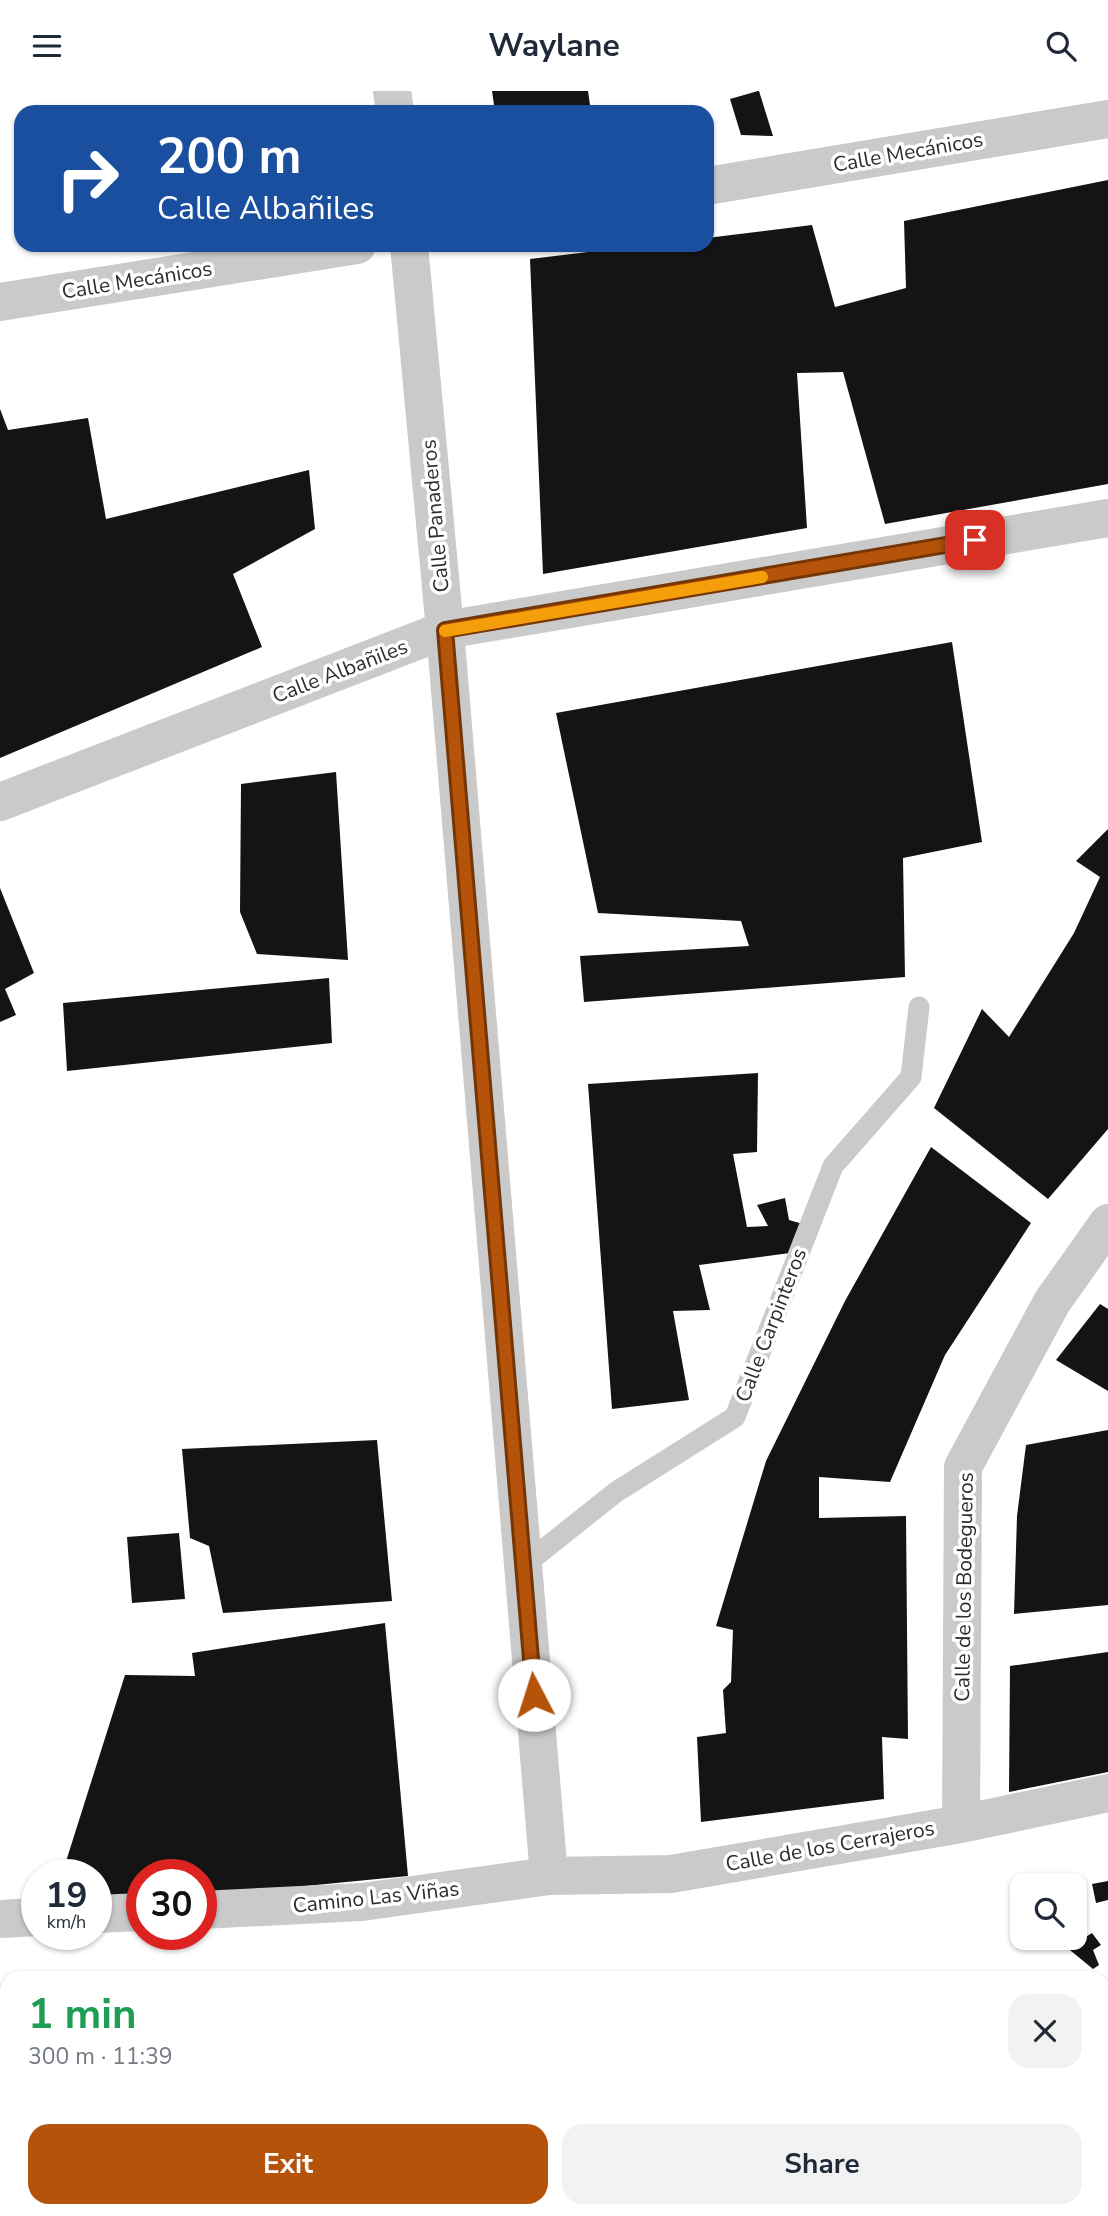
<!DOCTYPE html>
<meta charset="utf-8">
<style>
:root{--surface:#fff;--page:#f2f2f3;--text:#1f2937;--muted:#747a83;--accent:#b45309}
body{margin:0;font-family:"Nunito Sans",sans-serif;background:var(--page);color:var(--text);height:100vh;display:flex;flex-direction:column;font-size:26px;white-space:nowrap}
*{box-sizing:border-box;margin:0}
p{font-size:23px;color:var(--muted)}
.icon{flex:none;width:38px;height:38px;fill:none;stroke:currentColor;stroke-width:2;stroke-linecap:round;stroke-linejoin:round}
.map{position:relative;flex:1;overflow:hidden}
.panel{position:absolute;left:0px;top:1880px;width:1110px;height:247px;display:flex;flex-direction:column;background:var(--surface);border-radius:21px 21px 0 0;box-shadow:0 2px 5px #0004}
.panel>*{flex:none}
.top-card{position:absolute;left:14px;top:14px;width:700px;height:147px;border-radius:21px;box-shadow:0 2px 5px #0004;background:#1a4fa0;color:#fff;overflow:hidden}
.tools{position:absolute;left:1010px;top:1782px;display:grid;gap:14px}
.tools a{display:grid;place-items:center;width:77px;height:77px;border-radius:14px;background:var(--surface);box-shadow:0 2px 5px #0004;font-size:35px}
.speed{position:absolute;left:21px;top:1768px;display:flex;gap:14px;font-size:35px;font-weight:700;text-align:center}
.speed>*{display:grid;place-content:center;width:91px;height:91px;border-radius:50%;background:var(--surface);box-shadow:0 2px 5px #0004;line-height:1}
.speed small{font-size:18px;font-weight:400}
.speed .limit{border:10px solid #d22;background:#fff;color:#111}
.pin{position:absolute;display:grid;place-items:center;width:60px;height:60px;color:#fff;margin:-30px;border-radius:14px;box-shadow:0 4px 10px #0006}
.me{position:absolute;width:77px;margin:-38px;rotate:355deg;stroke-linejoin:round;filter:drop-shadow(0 0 5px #0008)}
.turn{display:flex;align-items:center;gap:24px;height:147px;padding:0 28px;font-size:32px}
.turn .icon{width:91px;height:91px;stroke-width:2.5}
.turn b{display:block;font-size:49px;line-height:60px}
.round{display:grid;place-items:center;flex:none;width:74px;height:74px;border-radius:21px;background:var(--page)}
.head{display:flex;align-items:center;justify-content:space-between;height:119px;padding:0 28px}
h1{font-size:42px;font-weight:700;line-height:52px;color:#1e9e55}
.action{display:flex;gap:14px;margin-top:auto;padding:14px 28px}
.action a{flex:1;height:80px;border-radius:21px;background:var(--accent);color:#fff;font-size:28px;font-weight:700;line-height:80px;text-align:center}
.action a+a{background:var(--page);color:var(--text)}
header{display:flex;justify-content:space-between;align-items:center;height:91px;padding:0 28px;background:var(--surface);font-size:32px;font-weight:700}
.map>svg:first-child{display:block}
.building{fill:#141414}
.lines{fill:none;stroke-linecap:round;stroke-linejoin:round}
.service{stroke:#cacaca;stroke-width:21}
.minor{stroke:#cacaca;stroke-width:38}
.trunk{stroke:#9c9c9c;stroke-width:38}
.route-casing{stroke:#753606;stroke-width:18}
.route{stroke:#b45309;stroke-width:12}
.slow{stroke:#f59e0b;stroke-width:12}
.labels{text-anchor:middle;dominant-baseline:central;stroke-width:7;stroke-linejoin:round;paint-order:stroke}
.street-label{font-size:21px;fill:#2d2d2d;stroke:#fff}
</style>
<header><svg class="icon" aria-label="menu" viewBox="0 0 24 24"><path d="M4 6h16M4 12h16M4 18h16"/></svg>Waylane<svg class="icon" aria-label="search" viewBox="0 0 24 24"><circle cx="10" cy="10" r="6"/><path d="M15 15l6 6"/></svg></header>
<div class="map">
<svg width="1108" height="2125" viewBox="0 0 1108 2125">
<rect width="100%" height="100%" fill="#fff"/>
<!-- building -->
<path class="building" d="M492,0h96l3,21h-96z
M758,0h1l14,45 -32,-1 -11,-36z
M1108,89v304l-223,40 -42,-152 -46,1 10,155 -264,46 -13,-315 116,-14h61v-7l105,-13 23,82 71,-19 -2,-67z
M0,318l8,21 80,-12 18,101 203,-49 6,59 -82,45 29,73 -262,111z
M952,551l30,200 -79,16 2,119 -321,25 -4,-46 169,-10 -8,-25 -143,-8 -42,-200z
M336,681l12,188 -91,-6 -17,-42 1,-128z
M1108,738v300l-60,70 -114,-91 48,-99 27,28 65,-104 26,-56 -24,-16z
M0,797l34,85 -29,16 11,26 -16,7z
M329,887l3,65 -265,28 -4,-68z
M758,982l-1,79 -24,2 14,73 21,-1 -11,-21 28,-7 4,22 14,4 -13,29 -91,12 11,45 -37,1 16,89 -77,9 -24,-325z
M931,1056l100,76 -86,132 -55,127 -71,-5v41l87,-2 2,223 -26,-2 2,62 -183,23 -4,-85 29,-4 -3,-43 8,-8 2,-52 -17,-4 50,-165 79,-160z
M1100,1213l8,5v82l-52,-31z
M1108,1339v175l-94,9 3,-98 9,-71z
M377,1349l15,161 -169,12 -14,-67 -19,-8 -8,-89z
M179,1442l6,66 -53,4 -5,-66z
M385,1532l23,253 -207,20v-22h-59v28l-46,4v-32h-34l63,-199 70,1 -3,-23z
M1108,1561v120l-99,20 1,-126z
M1108,1790v19l-12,3 -4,-19z
M1092,1842l9,12 -8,5 6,15 -6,4 -28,-23 16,-11 3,3z
M715,2119h27v6h-27z
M821,2119h62l-1,6h-62z"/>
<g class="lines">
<!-- service -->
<path class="service" d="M523,1475l93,-74 119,-75 98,-251 78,-89 8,-70"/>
<!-- minor -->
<path class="minor" d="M392,0l3,21
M707,95l401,-67
M409,154l36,385 104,1246
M0,211l357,-57
M0,711l445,-172 663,-112
M961,1733l2,-357 89,-165 56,-79
M201,1819l161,-8 187,-26 122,-2 290,-50 147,-31
M96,1823l46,-2
M0,1828l37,-2"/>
<!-- trunk -->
<path class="trunk" d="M1102,2064l6,-9
M1065,2125l3,-6"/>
</g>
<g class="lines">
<defs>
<path id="route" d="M534,1604l-89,-1065 530,-90"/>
</defs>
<!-- route casing -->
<use href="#route" class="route-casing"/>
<!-- route -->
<use href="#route" class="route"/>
<!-- slow -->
<path class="slow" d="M445,540l317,-54"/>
</g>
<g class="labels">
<!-- street labels -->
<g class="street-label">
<text transform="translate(908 61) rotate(-10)">Calle Mecánicos</text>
<text transform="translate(137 189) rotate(-9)">Calle Mecánicos</text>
<text transform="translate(435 425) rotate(-95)">Calle Panaderos</text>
<text transform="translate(340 580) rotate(-21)">Calle Albañiles</text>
<text transform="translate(771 1234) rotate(-69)">Calle Carpinteros</text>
<text transform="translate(964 1496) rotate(-89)">Calle de los Bodegueros</text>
<text transform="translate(830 1755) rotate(-10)">Calle de los Cerrajeros</text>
<text transform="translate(376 1806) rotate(-6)">Camino Las Viñas</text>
</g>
</g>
</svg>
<div class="tools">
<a><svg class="icon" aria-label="search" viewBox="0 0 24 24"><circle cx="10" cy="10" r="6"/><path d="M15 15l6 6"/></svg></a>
</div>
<div class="speed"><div>19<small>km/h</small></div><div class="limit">30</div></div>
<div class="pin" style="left:975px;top:449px;background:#d93025"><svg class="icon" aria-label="arrive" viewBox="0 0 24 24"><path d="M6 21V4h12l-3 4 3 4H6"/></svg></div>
<svg class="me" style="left:534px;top:1604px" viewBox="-20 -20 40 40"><circle r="19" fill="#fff"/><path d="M0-13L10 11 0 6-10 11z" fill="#b45309"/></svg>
<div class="top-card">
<div class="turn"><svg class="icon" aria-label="right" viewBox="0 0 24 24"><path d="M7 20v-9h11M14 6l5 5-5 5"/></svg><div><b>200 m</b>Calle Albañiles</div></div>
</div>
<section class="panel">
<div class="head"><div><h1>1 min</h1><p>300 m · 11:39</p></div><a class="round"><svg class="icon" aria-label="close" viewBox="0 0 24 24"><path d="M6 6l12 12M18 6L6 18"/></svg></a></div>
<div class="action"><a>Exit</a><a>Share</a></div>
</section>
</div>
